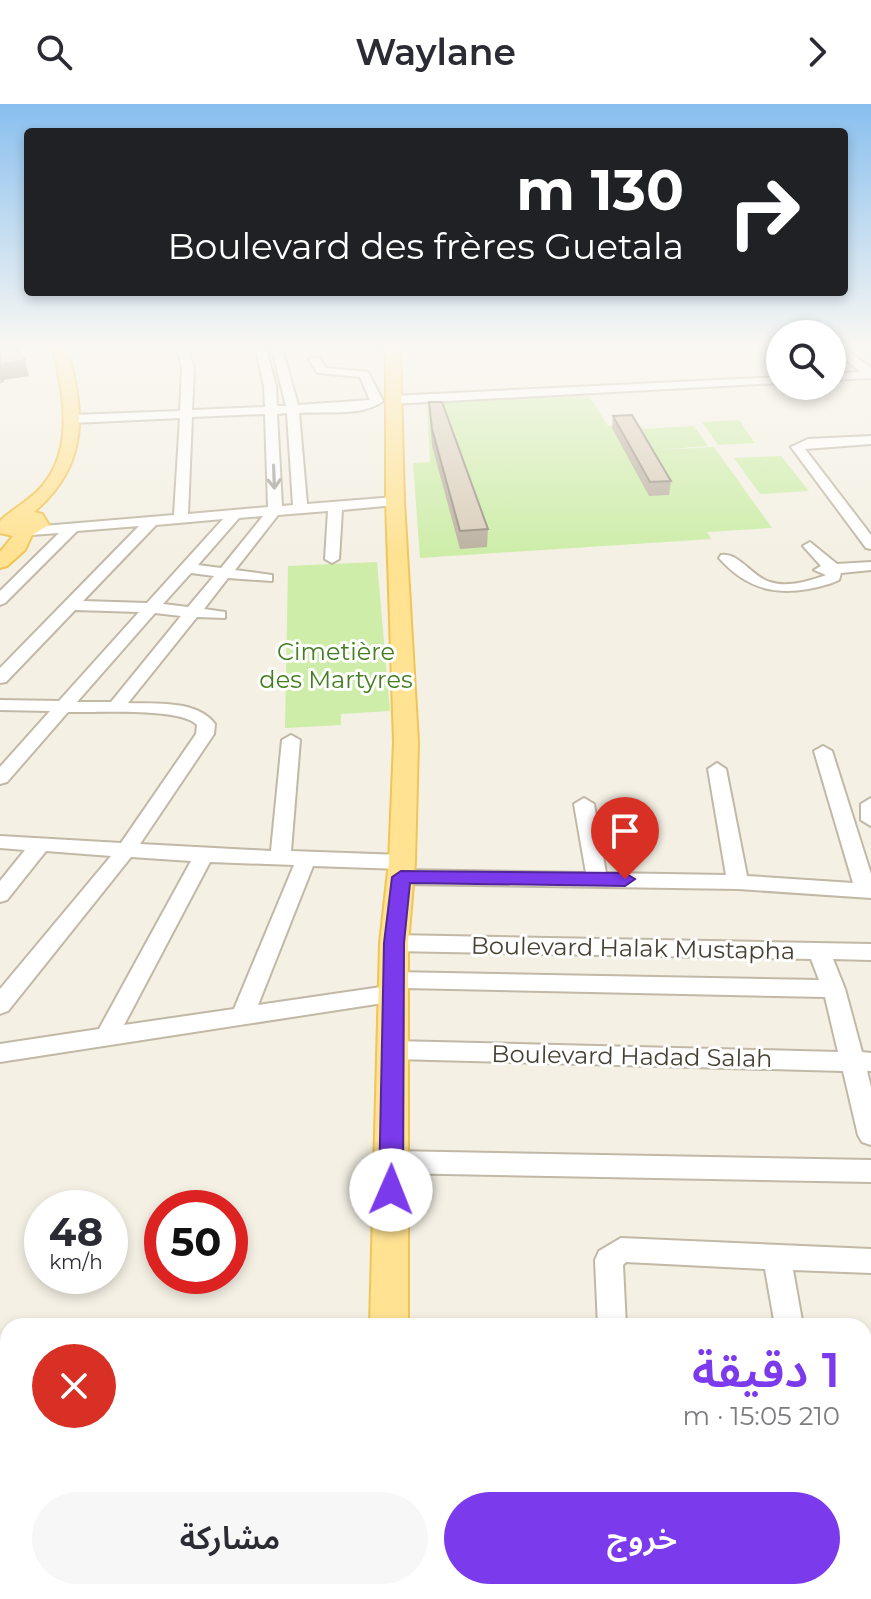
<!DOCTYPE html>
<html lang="ar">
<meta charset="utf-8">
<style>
:root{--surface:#fff;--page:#f7f7f7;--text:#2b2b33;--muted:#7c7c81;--accent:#7c3aed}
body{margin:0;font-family:Montserrat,"Noto Sans Arabic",sans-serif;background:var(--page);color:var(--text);direction:rtl;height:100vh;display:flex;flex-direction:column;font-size:30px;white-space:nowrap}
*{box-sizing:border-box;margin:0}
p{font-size:26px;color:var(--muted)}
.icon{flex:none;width:44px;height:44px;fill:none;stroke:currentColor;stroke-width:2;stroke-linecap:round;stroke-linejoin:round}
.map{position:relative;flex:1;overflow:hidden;direction:ltr}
.side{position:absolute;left:0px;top:1214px;width:872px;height:282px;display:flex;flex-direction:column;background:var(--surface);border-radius:24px 24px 0 0;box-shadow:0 4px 12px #0003;direction:rtl}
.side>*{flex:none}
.guide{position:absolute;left:24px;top:24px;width:824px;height:168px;border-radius:8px;box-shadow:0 4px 12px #0003;direction:rtl;background:#202124;color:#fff;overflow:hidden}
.tools{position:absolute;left:766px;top:216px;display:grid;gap:16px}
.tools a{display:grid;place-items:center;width:80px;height:80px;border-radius:50%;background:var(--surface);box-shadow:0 4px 12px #0003;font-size:40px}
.speed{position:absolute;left:24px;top:1086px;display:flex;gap:16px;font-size:40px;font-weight:700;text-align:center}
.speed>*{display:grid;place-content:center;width:104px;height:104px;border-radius:50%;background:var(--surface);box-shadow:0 4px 12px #0003;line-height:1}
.speed small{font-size:20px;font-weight:400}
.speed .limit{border:12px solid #d22;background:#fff;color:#111}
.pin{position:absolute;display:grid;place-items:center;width:68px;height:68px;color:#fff;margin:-82px -34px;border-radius:50% 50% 50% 0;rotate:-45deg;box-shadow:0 0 8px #0007}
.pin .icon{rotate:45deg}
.me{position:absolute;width:88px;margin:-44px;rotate:1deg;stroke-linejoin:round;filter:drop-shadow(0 0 6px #0008)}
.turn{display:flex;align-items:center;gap:28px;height:168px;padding:0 32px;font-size:36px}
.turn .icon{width:104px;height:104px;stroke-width:2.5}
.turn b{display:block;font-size:56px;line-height:68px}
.round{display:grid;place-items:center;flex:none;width:84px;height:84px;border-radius:42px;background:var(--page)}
.overview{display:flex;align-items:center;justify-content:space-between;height:136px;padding:0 32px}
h1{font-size:48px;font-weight:600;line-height:60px;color:var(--accent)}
.button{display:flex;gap:16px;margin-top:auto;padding:16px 32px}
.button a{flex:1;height:92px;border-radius:48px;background:var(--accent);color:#fff;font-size:32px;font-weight:600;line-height:92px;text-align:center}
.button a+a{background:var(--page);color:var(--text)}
header{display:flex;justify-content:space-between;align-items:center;height:104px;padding:0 32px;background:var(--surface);font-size:36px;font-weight:600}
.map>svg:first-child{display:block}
.green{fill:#cdeda8}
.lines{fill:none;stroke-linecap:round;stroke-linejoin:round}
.minor-casing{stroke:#c1b8a6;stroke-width:4}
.major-casing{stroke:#f1c555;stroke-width:4}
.minor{fill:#fff;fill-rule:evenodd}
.major{fill:#ffe292;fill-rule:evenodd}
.wall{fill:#bbb1a1}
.shaded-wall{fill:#999083}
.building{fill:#dacebb;stroke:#999083;stroke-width:2}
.oneway{stroke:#a3a099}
.route{fill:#7c3aed;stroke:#51269a;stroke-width:2}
.labels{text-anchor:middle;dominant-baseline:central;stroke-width:6;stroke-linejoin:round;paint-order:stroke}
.park-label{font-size:24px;fill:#437f20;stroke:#fff}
.street-label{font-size:24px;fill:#474033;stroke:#fff}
</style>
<header><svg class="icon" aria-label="forward" viewBox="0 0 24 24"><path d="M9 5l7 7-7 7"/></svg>Waylane<svg class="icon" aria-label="search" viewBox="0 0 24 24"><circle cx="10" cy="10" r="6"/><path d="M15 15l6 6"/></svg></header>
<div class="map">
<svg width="871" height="1495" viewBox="0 0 871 1495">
<rect width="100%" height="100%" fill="#f4f0e4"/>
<!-- green -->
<path class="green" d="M589,292l19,30 32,-1 3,4 51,-3 14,20 -52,4 58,-3 58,81 -65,4 4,7 -291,19 -7,-95 17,-1 -3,-59z
M739,316l16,23 -37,2 -16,-23z
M781,352l28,35 -49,3 -26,-36z
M377,458l13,149 -49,3v11l-56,3 3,-162z"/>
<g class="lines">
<defs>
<path id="minor" d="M176,241h10l8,23 -2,42 73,-3 -1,-21 -9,-41h10l11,41 1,20h9l-15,-61h10l17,60 72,-5 -10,-23 -42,-4 -9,-13 2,-2h8l7,10 42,4 15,29c-20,16 -59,10 -84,12l8,91 88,-7 7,4 -7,4 -53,5 -3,49 -7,4 -7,-4 3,-48 -50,4 -43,55 37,5v6l-44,-3 -24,31 21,3v6l-28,-1 -69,86c29,1 69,-3 87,21l-1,10 -74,110 131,7 11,-111 9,-5 9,5 -9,111 111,4 10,7 -10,7 -89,-3 -55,139 130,-19 -4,-6 3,-6 8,-2 424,8 -8,-21 -417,-8 -8,-3 -3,-5 3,-5 8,-3 477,9v16l-38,-1 12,30 17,63 9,1v18h-4l4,16v58l-9,-3 -4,-7 -15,-64 -449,-12 -8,-3 -4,-6 4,-6 8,-3 444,11 -13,-55 -420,-9 2,5 -3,6 -8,2 -396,61v-18l99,-15 92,-168 -60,-4 -123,154 -8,3v-25l111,-133 -65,-5 -39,49 -7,2v-21l25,-31 -25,-2v-12l121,7 75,-109 1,-9c-16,-18 -103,-12 -129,-13l-61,70 -7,2v-17l50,-56 -50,-1v-10l59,1 80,-89 -64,-2 -69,72 -6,1v-15l139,-142 -62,5 -72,72 -5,2v-14l59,-58 -28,2 -7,-4 7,-4 143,-12 6,-97 -107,5 -6,-4 6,-4 107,-4 2,-43zM287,309l6,92 -11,1 -5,-92zM265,310l3,93 -80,7 4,-97zM263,412l-42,52 -23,-3 41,-47zM223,415l-76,84 -64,-2 73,-76zM191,469l23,3 -26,31 -25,-3zM155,509l26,3 -70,86h-34zM210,758l84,3 -60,144 -110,16z
M373,241h13l11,7 -9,2z
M832,241h8l31,23v10l-39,2v-6l29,-2 -29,-23z
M780,273v6l-388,21 -6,-4 6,-4z
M871,332v8l-66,5 66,86v14l-5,-1 -75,-101 17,-8z
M810,438l27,22 34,-2v8l-30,3 -2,7 -7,3c-45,14 -80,12 -113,-25l2,-3c18,-3 31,22 49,27 17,6 40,-1 56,-7l-12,-5 7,-4 -18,-20z
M823,642l9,5 39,123v24l-133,-9 -337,-5 -10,-7 10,-7 185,3 -12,-69 10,-6 10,6 12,69 120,2 -18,-106 9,-6 9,6 21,107 106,7 -39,-132z
M871,694v28l-10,-6v-16z
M392,1047l479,9v22l-479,-9 -9,-3 -4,-8 4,-8z
M621,1134l250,11v24l-78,-3 10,56h-28l-10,-57 -139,-7 -3,3 3,61h-28l-3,-66 4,-9z
M864,1294h7v30h-7z
M621,1488h34l1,7h-34z
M825,1488h34l2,7h-34z"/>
<path id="major" d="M52,241h14c19,66 24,119 -32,167l8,2 7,11 -17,10 -7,15 -18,16 -7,2v-16l13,-16 -13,-3v-12c12,-12 31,-21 43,-36 32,-38 20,-96 9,-140z
M386,241h14l4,156 14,241 -3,120 -7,81v383h-38l10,-383 9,-81 5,-120 -8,-241z
M359,1488h44v7h-44z"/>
</defs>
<!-- minor casing -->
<use href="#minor" class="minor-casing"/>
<!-- major casing -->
<use href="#major" class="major-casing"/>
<!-- minor -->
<use href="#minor" class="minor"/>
<!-- major -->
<use href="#major" class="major"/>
</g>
<!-- wall -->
<path class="wall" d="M429,298l59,127 -1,18 -27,2 -28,-103z
M613,312l58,65 -2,14 -20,1 -37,-68z"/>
<!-- shaded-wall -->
<path class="shaded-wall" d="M25,256l4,16 -25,4v2l-4,1v-20z"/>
<!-- building -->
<path class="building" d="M0,241h12l13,15 -25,5z
M429,298h13l46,127 -28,2 -28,-102z
M632,311l39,66 -21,1 -37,-66z"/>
<!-- one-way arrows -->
<defs><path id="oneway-shaft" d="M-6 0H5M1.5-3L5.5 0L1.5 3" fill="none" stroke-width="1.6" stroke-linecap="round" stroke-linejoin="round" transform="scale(2)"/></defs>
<use class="oneway" href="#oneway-shaft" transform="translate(274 373) rotate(88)"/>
<!-- sky -->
<linearGradient id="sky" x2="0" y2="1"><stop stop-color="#88bfee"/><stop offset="0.54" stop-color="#faf8f3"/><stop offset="1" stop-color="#faf8f3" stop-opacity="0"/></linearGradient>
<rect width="871" height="450" fill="url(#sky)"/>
<!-- route -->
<path class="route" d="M401,767l224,2 10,6 -10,7 -215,-3 -6,60 -1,247 -3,7 -9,3 -8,-3 -4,-7 5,-247 8,-66z"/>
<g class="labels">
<!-- park labels -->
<g class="park-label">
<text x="336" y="547">Cimetière<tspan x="336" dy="28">des Martyres</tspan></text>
</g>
<!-- street labels -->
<g class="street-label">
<text transform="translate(633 844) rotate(1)">Boulevard Halak Mustapha</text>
<text transform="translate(632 952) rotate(1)">Boulevard Hadad Salah</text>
</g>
</g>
</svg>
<div class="tools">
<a><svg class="icon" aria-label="search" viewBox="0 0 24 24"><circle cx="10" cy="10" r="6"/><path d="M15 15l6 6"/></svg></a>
</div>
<div class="speed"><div>48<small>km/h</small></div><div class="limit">50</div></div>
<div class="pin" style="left:625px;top:775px;background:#d93025"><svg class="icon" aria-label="arrive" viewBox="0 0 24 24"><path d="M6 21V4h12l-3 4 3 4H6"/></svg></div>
<svg class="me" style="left:391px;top:1086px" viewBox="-20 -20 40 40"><circle r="19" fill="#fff"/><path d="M0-13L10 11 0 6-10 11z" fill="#7c3aed"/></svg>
<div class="guide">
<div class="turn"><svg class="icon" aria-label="right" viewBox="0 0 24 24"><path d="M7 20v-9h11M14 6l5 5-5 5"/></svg><div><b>130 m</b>Boulevard des frères Guetala</div></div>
</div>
<section class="side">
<div class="overview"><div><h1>1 دقيقة</h1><p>210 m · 15:05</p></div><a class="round" style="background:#d93025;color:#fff"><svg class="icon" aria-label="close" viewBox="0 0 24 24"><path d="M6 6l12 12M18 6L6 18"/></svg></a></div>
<div class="button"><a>خروج</a><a>مشاركة</a></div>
</section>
</div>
